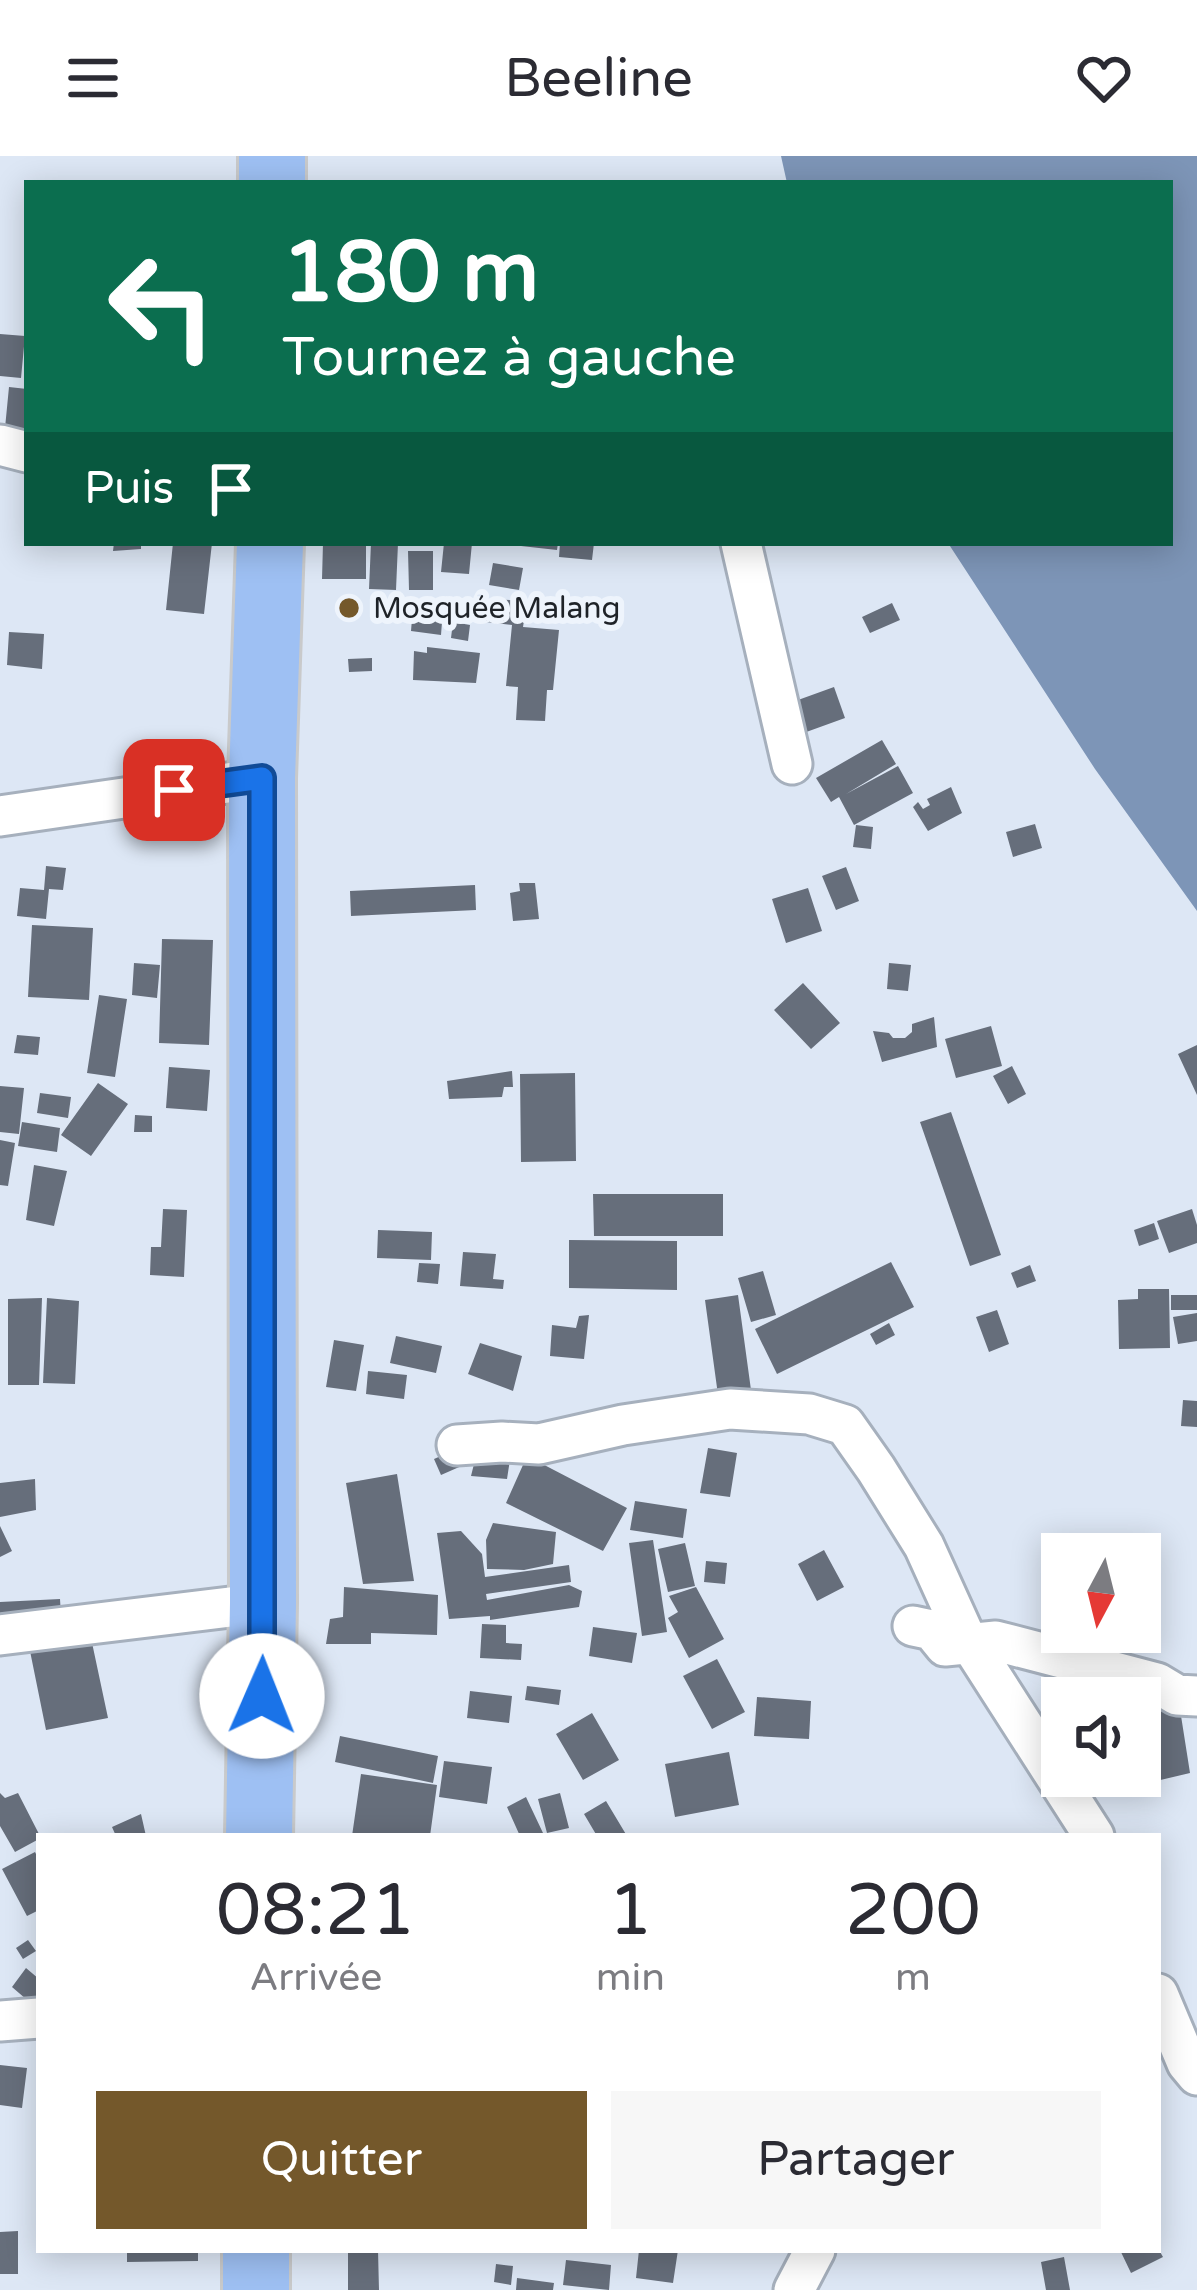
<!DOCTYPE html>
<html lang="fr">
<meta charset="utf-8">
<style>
:root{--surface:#fff;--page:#f7f7f7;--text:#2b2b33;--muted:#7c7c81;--accent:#74582b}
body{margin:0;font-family:"Varela Round",sans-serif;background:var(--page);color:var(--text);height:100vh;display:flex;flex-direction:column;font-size:45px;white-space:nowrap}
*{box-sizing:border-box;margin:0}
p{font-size:39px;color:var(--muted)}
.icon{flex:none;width:66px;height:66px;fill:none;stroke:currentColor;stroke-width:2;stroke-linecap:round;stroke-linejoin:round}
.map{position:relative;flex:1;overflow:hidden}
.sheet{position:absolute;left:36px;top:1677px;width:1125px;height:420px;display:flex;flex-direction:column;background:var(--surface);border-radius:0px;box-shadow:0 6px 30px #0003}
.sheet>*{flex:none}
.hud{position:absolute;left:24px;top:24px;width:1149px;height:366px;border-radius:0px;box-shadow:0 6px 30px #0003;background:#0b6e4f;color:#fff;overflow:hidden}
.needle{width:78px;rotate:187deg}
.tools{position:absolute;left:1041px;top:1377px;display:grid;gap:24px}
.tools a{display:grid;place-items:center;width:120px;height:120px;border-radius:0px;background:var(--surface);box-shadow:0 6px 30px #0003;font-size:60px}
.pin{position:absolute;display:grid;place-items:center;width:102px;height:102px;color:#fff;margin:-51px;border-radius:24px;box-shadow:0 6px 18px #0006}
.me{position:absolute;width:132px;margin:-66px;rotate:1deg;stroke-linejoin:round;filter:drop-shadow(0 0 9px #0008)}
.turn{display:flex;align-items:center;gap:42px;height:252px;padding:0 60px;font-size:54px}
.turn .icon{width:156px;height:156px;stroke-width:2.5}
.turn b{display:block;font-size:84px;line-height:102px}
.then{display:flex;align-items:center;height:114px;padding:0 60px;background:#0003;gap:24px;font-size:45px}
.eta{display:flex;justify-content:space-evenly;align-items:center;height:204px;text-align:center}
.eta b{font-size:72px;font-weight:600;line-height:84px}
.button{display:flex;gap:24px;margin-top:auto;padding:24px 60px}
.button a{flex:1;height:138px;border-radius:0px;background:var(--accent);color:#fff;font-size:48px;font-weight:600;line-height:138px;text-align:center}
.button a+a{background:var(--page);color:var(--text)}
header{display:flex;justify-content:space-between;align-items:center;height:156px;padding:0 60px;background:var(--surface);font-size:54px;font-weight:600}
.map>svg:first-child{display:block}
.water{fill:#7d95b7}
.building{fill:#666e7b}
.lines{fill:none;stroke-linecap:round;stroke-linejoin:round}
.street-casing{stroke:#a6b0bd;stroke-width:45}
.highway-casing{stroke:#c9cacb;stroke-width:72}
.street{stroke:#fff;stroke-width:39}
.highway{stroke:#9ec0f3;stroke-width:66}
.route-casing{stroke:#114b97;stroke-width:30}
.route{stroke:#1a73e8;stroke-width:21}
.poi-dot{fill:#74582b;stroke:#eef4fc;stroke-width:4.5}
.labels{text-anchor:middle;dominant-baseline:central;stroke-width:12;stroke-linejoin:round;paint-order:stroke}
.poi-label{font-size:30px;fill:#1f2328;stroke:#eef4fc;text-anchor:start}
</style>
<header><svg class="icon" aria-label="menu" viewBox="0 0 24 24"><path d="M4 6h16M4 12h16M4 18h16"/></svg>Beeline<svg class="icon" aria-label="heart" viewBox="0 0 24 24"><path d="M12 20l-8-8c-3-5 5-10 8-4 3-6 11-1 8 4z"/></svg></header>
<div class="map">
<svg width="1197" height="2134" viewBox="0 0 1197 2134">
<rect width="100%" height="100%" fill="#dde7f5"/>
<!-- water -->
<path class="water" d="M781,0h416v755l-102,-142 -147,-226h222v-360h-383z"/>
<!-- building -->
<path class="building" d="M0,178l25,2 -4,42 -21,-2z
M9,231l18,2v41l-22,-2z
M114,387h27v6l-28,2z
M173,387h39l-8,71 -38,-4z
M323,387h43v36h-44z
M371,387h27l-2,47 -27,-1z
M444,387h28l-3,31 -28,-2z
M521,387h37l-1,7 -36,-4z
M560,387h34l-2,17 -33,-3z
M408,395h25v39h-24z
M493,407l30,5 -4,22 -30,-5z
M489,443l38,2 -4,26 36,3 -6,60h-6l-2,31 -29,-1 2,-33 -12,-1 6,-61 -26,-3z
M892,447l8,17 -30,13 -8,-16z
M413,451l30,2 -2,26 -30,-4z
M453,466l17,3 -2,16 -17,-3z
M9,476l35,2 -2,35 -35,-4z
M427,491l53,6 -4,30 -63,-3 1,-29 13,2z
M372,502v13l-23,1 -1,-13z
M834,531l11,31 -47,17 -11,-31z
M882,584l14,24 -50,30 52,-28 15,27 -59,32 -15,-28 -8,5 -15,-24z
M951,631l11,26 -34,18 -15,-24 5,-5 5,7 7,-4 -3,-6z
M1035,668l7,24 -29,9 -7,-25z
M856,669l17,2 -2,22 -18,-2z
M46,710l20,2 -3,22 -14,-1 -3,30 -29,-3 3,-28 24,2z
M846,711l13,34 -23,9 -14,-34z
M519,727h16l4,36 -26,2 -3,-28 10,-2z
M475,729l1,25 -125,6 -1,-25z
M808,732l14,43 -36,12 -14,-44z
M32,769l61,3 -4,72 -61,-3z
M162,783l51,1 -4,105 -50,-2z
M134,807l26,2 -3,33 -25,-3z
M889,807l22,2 -3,26 -21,-2z
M803,827l37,40 -29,26 -37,-39z
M99,839l28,4 -12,78 -28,-4z
M934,861l3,30 -55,15 -9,-31 16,2 4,5h12l7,-6v-8z
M991,870l11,40 -46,12 -11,-39z
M17,879l23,2 -2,18 -24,-2z
M1197,889v50l-19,-41z
M1012,910l14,28 -18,10 -15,-28z
M169,911l41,3 -3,41 -41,-3z
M512,915l1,16h-9l-2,10 -53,2 -2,-18z
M575,917l1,88 -55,1 -1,-88z
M98,927l30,21 -37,52 -30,-21z
M0,930l24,2 -5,46 -19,-2z
M40,937l31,4 -3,21 -31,-5z
M951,956l50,143 -31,11 -50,-144z
M135,959l17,1v16h-18z
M22,966l38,6 -3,24 -39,-6z
M0,984l15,3 -7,43 -8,-1z
M34,1009l33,6 -13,55 -28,-6z
M593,1038h130v42h-129z
M163,1053l24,1 -3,67 -34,-2 1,-28h10z
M1192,1053l5,16v18l-28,10 -12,-32z
M1154,1067l5,16 -20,7 -5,-16z
M378,1074l54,2 -1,28 -54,-2z
M569,1084l108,1v49l-108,-2z
M463,1096l33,2 -3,25 11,1 -1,9 -43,-3z
M891,1106l23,45 -137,67 -22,-45z
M419,1107l21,1 -2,20 -21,-2z
M1030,1109l6,16 -19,7 -6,-15z
M763,1115l13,44 -25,7 -13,-44z
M1138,1133h31l1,59 -51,1 -1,-49 20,-1z
M738,1139l13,95 -33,5 -13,-95z
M1171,1139h26v15h-26z
M42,1142l-3,87h-31v-86z
M47,1142l32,3 -4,83 -32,-1z
M997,1154l12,34 -20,8 -13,-35z
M1197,1157v28l-19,3 -5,-27z
M589,1159l-5,44 -34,-3 2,-31 24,3 3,-12z
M889,1167l6,12 -19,10 -6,-11z
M396,1180l46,10 -6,27 -46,-10z
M334,1184l30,5 -8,46 -30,-4z
M480,1187l42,13 -9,35 -45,-17z
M368,1215l39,4 -3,24 -38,-5z
M1183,1244l14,1v26l-16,-1z
M459,1292l7,16 -25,11 -7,-16z
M478,1292l33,5 -4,26 -36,-3z
M708,1292l29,5 -7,44 -30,-4z
M527,1300l100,52 -24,43 -97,-48z
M397,1318l17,107 -51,3 -17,-101z
M35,1323l1,31 -36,7v-34z
M635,1345l52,8 -4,29 -53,-8z
M493,1367l63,9 -3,32 -29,6 -37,-1 -1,-29z
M0,1370l12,25 -12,6z
M461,1375l21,23 3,23 84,-12 2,17 -85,12 1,6 82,-15 13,6 -3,16 -89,13v-4l-41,3 -12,-86z
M653,1384l14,92 -25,4 -13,-93z
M685,1387l10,43 -27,6 -10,-43z
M824,1394l20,37 -27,14 -19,-37z
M706,1405l21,2 -2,21 -21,-2z
M344,1431l94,8 -1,40 -66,-2v11h-45l4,-25 13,-2z
M696,1431l28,52 -35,19 -21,-40 10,-6 -9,-16z
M60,1443l1,16 -61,8v-21z
M482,1468l24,1v18l16,1 -1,16 -41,-2z
M593,1471l44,6 -5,30 -43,-7z
M91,1482l17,80 -62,12 -16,-79z
M717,1503l28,53 -33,17 -29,-53z
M527,1530l34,4 -2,15 -34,-5z
M470,1535l42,5 -3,27 -42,-5z
M757,1541l54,4 -2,38 -55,-3z
M1179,1547l11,70 -38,9 -12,-74z
M592,1557l27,47 -36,20 -27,-46z
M340,1580l98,20 -5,27 -98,-21z
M729,1596l10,53 -64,12 -10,-53z
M444,1605l48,6 -5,37 -48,-7z
M361,1618l76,11 -7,51h-78z
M0,1637l5,5 13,-5 21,41v5l-24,13 -15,-26z
M560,1637l9,35 -22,5 -9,-34z
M526,1641l17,36 -6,3h-17l-13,-29z
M606,1645l21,35h-30l-13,-22z
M141,1658l5,22h-30l-4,-9z
M35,1696l4,8v50l-12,6 -25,-47z
M28,1784l8,11 -13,8 -7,-11z
M26,1812l13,11v16l-6,10 -21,-18z
M0,1909l27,3 -5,40 -22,-3z
M18,2075v43h-18v-42z
M127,2094h71v11l-71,1z
M348,2094h30l1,40h-31z
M639,2094h39l-5,33 -37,-5z
M1120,2094h39l4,7 -32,16z
M1064,2101l6,33h-24l-5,-28z
M566,2104l45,5 -2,25 -46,-5z
M496,2108l17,2 -2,19 -17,-3z
M517,2122l37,5 -1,7h-37z"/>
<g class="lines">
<defs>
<path id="street" d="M0,289l27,7
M741,387l51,221
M0,660l262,-38
M457,1289l45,-3 37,2 84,-19 107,-16 79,5 36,11 31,44 48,77 39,86 131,204
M913,1470l19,4 13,16 51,-5 161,42 20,12 20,1
M0,1479l263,-32
M1158,1838l29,69 10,12
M0,1865l39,-3
M794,2134l21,-40"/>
<path id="highway" d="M272,27v-27
M259,1680l4,-233 -1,-825 8,-235
M256,2134v-40"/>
</defs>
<!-- street casing -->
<use href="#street" class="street-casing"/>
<!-- highway casing -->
<use href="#highway" class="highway-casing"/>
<!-- street -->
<use href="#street" class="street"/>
<!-- highway -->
<use href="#highway" class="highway"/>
</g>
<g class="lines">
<defs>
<path id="route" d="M174,634l88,-12v918"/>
</defs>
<!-- route casing -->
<use href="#route" class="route-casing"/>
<!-- route -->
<use href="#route" class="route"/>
</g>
<!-- markers -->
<circle class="poi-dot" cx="349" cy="452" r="12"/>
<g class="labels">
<!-- poi labels -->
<g class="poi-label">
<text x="373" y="452">Mosquée Malang</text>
</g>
</g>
</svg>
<div class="tools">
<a><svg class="needle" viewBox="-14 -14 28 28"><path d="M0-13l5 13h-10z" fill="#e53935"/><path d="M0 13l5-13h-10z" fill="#7c7c81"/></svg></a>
<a><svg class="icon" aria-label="sound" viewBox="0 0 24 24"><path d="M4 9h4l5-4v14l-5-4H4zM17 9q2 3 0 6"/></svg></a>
</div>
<div class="pin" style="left:174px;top:634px;background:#d93025"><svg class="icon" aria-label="arrive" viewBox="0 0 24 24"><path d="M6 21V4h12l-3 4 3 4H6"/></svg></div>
<svg class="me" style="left:262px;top:1540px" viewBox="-20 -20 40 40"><circle r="19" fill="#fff"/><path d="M0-13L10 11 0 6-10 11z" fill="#1a73e8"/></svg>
<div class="hud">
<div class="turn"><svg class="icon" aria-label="left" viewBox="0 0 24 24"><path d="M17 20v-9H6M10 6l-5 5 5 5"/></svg><div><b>180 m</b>Tournez à gauche</div></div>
<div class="then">Puis<svg class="icon" aria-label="arrive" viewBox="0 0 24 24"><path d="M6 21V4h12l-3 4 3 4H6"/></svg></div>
</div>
<section class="sheet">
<div class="eta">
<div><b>08:21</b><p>Arrivée</p></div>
<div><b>1</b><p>min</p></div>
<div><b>200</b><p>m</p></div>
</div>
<div class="button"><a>Quitter</a><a>Partager</a></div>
</section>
</div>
